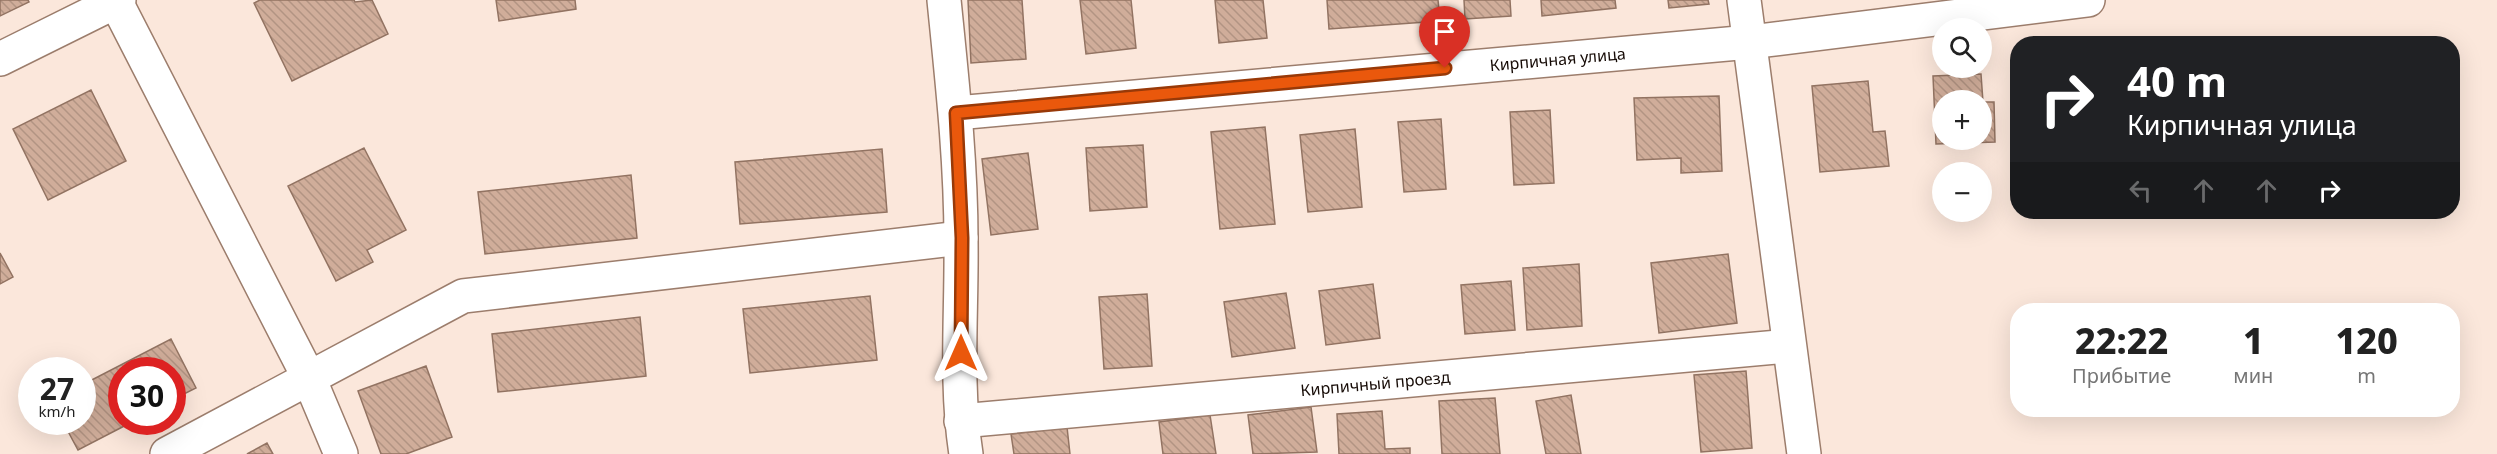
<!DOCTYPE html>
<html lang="ru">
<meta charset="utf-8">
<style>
:root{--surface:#fff;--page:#f6f6f6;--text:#222;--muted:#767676}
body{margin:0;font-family:"Noto Sans",sans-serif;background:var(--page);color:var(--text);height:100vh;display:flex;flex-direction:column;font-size:22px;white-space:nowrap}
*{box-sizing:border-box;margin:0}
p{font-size:20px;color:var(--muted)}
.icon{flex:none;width:33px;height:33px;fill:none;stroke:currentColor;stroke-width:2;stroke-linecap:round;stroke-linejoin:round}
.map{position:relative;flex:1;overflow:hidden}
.panel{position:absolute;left:2010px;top:303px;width:450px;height:114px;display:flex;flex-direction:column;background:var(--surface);border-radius:24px;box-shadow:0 6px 24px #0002}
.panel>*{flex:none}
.top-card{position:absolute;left:2010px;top:36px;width:450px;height:183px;border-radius:24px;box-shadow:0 6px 24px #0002;background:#202124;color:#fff;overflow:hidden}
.controls{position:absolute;left:1932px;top:18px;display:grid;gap:12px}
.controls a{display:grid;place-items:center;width:60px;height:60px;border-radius:50%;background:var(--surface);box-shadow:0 6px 24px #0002;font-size:30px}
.speed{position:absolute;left:18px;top:357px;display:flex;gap:12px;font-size:30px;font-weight:700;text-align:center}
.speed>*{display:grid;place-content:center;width:78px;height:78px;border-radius:50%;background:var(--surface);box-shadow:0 6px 24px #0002;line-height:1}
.speed small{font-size:15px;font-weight:400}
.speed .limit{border:9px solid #d22;background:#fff;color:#111}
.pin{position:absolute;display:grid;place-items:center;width:51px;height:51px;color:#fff;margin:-62px -26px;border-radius:50% 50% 50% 0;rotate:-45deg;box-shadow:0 0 6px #0007}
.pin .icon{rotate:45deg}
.me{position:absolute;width:66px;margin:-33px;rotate:0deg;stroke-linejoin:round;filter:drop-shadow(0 0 4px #0008)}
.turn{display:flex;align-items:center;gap:21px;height:126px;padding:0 18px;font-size:27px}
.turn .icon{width:78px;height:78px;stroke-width:2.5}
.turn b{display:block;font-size:42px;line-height:51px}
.lanes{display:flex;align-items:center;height:57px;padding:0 18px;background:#0003;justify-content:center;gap:30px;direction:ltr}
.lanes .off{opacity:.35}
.eta{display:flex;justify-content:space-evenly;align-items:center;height:102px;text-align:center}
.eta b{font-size:36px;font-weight:800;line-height:42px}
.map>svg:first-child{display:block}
.building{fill:url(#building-back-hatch);stroke:#927362;stroke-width:1.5;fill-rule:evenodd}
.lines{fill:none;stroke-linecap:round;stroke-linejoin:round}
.minor-casing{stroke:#9c7d6c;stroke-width:36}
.minor{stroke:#fff;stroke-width:33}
.route-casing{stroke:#983908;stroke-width:15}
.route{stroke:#ea580c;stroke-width:10}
.labels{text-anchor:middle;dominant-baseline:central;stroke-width:4.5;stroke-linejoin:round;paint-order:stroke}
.street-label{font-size:16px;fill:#150a05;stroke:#fbe7db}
</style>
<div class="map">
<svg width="2497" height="454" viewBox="0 0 2497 454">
<defs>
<pattern id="building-back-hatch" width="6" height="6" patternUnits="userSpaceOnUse" patternTransform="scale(1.5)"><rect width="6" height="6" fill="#d0ad9a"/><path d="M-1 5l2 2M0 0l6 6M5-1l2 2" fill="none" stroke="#b29483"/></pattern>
</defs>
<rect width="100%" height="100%" fill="#fbe7db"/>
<!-- building -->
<path class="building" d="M0,0h28l1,2 -29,14z
M260,0h94l1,2 17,-2 16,34 -96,47 -38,-78z
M496,0h79l1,9 -77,12z
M968,0h54l4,59 -55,4z
M1080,0h51l5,48 -50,6z
M1215,0h48l4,38 -48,5z
M1327,0h111l2,21 -111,8z
M1464,0h46l1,16 -46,3z
M1541,0h74l1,8 -74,8z
M1668,0h40l1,4 -40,4z
M1981,74l2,28h11l1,40 -59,2 -3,-68zM1942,100h40v40h-40z
M1868,81l5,51 12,-1 4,35 -69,6 -8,-86z
M91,90l35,71 -78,39 -35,-71z
M1719,96l3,75 -41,2v-15l-44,2 -3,-62z
M1550,110l4,73 -40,2 -4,-73z
M1441,119l5,70 -42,3 -6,-70z
M1265,127l10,97 -55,5 -9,-97z
M1355,129l7,78 -54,5 -8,-77z
M1143,145l4,62 -57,4 -4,-63z
M364,148l42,82 -39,20 6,12 -37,19 -48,-95z
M882,149l5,63 -147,12 -5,-62z
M1028,153l10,76 -47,6 -9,-76z
M631,175l6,63 -152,16 -7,-62z
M0,253l13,24 -13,7z
M1728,254l9,69 -78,10 -8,-70z
M1579,264l3,62 -55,4 -4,-62z
M1511,281l4,49 -50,4 -4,-49z
M1373,284l7,54 -54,7 -7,-54z
M1286,293l9,55 -63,9 -8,-55z
M1147,294l5,72 -48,3 -5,-72z
M870,296l7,64 -127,13 -7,-64z
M640,317l6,59 -148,16 -6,-58z
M171,339l25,49 -24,12v-30h-50v52h10l-54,28 -15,-28h19v-37z
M426,366l26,71 -46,17h-25l-23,-63z
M1746,371l6,77 -51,4 -7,-77z
M1571,395l10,59h-35l-10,-53z
M1495,398l5,56h-58l-3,-53z
M1311,407l6,45 -64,2 -5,-39z
M1382,411l3,38 25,-1v6h-71l-2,-40z
M1210,415l6,39h-53l-4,-32z
M1067,427l3,27h-56l-3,-20z
M267,443l6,11h-26z"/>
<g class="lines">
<defs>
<g id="minor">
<path d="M944,0c8,80 17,160 17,241 1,70 -6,143 5,213"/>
<path d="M1744,0l60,454"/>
<path d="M116,2l193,376 32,76"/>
<path d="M0,59l119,-59"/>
<path id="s1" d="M956,113l794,-71 338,-42"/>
<path id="s2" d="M961,421l827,-75"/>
<path d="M167,454l296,-158 498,-58"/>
</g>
</defs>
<!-- minor casing -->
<use href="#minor" class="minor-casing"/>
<!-- minor -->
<use href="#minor" class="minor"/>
</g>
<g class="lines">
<defs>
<path id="route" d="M961,353l1,-115 -6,-125 489,-45"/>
</defs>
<!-- route casing -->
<use href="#route" class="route-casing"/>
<!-- route -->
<use href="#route" class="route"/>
</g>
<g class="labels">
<!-- street labels -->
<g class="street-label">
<text stroke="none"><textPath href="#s1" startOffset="604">Кирпичная улица</textPath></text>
<text stroke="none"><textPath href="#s2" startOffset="416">Кирпичный проезд</textPath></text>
</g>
</g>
</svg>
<div class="controls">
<a><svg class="icon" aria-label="search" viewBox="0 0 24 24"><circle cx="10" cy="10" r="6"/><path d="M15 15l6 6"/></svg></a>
<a>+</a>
<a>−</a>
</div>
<div class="speed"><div>27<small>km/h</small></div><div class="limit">30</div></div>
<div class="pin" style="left:1445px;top:68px;background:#d93025"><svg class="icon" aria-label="arrive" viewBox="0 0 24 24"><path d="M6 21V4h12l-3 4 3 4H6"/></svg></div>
<svg class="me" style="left:961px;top:353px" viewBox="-20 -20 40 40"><path d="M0-17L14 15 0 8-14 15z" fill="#ea580c" stroke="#fff" stroke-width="4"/></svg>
<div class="top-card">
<div class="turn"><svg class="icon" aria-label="right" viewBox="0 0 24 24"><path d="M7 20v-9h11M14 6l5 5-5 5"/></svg><div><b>40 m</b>Кирпичная улица</div></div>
<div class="lanes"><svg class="icon off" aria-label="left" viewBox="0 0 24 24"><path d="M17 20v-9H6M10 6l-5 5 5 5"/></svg><svg class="icon off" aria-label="ahead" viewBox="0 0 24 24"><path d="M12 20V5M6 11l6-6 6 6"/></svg><svg class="icon off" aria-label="ahead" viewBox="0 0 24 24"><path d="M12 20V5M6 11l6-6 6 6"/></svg><svg class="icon" aria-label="right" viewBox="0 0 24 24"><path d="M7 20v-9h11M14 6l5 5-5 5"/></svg></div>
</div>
<section class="panel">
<div class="eta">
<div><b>22:22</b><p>Прибытие</p></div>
<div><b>1</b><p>мин</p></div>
<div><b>120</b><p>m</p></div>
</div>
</section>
</div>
